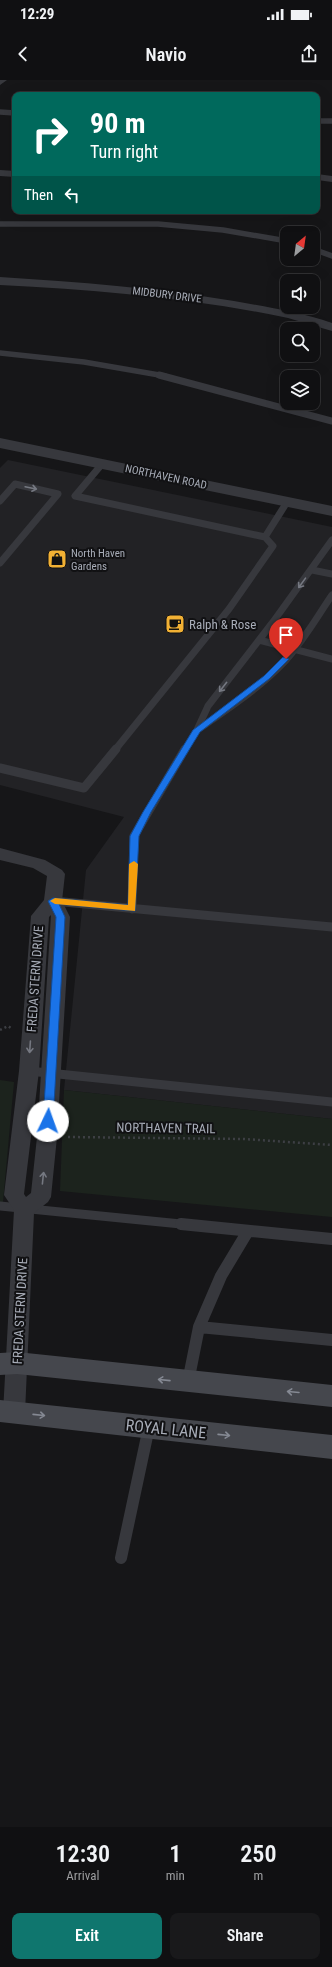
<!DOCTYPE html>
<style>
:root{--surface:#101012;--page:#19191b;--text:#f1f3f6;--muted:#9c9d9f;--line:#303032;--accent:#0f766e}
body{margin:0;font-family:"Roboto Condensed",sans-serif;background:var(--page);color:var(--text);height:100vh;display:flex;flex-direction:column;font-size:15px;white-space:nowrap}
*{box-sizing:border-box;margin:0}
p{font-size:13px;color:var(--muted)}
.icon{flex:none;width:22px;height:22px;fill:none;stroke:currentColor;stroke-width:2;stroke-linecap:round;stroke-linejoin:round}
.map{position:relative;height:1747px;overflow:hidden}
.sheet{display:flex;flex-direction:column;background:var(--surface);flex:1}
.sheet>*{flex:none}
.guide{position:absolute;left:12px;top:12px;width:308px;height:122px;border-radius:8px;box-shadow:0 4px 16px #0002,0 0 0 1px var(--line);background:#00695c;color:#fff;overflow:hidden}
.needle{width:26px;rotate:29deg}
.controls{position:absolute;left:280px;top:146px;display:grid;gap:8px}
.controls a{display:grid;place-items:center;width:40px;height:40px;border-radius:8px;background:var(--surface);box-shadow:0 4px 16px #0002,0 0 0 1px var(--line);font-size:20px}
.pin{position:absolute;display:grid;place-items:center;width:34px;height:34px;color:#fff;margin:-41px -17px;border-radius:50% 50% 50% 0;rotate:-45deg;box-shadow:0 0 4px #0007}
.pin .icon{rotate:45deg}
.me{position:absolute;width:44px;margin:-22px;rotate:3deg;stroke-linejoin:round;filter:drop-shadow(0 0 3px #0008)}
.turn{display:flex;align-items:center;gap:14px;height:84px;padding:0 12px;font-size:18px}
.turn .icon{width:52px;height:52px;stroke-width:2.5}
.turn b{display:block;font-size:28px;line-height:34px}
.then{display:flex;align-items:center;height:38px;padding:0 12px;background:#0003;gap:8px;font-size:15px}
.eta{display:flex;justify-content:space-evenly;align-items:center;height:68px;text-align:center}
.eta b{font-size:24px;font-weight:600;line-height:28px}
.cta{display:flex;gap:8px;margin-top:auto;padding:8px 12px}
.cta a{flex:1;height:46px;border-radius:8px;background:var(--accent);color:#fff;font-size:16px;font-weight:600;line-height:46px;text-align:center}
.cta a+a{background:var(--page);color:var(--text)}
.status{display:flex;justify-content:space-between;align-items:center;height:28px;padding:0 20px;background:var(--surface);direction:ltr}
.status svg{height:11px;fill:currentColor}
header{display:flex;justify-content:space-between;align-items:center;height:52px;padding:0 12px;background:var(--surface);font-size:18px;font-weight:600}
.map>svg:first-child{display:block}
.built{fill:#222225}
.green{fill:#1c231d}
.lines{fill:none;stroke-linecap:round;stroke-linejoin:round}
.path{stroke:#3d3f44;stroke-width:2.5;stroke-dasharray:2 3;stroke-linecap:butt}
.service-far3{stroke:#37383d;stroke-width:5.5}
.service-far2{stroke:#37383d;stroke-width:7}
.service-far1{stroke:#37383d;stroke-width:9}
.service{stroke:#37383d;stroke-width:12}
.minor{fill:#37383d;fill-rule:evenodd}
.tertiary{fill:#37383d;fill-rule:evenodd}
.secondary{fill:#45474d;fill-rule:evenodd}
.oneway{stroke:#757881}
.oneway2{stroke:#858993}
.route{fill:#1a73e8;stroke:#114b97}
.slow{fill:#f59e0b}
.labels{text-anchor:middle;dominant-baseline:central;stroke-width:4;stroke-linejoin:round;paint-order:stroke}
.far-street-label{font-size:11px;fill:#a8adb8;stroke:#111113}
.far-poi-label{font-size:11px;fill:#a8adb8;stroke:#111113;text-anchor:start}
.poi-label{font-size:13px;fill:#a8adb8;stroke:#111113;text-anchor:start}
.street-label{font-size:13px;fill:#a8adb8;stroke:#111113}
.near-street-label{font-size:16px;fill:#a8adb8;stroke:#111113}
</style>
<div class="status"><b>12:29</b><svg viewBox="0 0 49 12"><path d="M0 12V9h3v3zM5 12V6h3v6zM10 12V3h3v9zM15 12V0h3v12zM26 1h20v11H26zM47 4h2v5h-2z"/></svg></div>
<header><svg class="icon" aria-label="back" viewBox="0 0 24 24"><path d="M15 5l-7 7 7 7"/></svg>Navio<svg class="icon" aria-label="share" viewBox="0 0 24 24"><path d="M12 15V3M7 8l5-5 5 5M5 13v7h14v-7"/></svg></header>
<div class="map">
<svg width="332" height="1747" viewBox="0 0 332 1747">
<rect width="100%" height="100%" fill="#161618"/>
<!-- built -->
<path class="built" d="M8,380l324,67v592l-268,-29 22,-220 38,-53 -124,-32v-317z"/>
<!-- green -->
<path class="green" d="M0,1000l14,2 -11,120h-3z
M64,1010l268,29v98l-272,-26z"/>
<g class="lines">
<!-- path -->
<path class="path" d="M0,950l8,-4 3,2
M68,1057l176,2 88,6"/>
<!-- service-far3 -->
<path class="service-far3" d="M0,32l15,1
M317,41h15
M0,144h158l65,6 64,11
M313,169l19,7
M0,273l84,9 81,14"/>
<!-- service-far2 -->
<path class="service-far2" d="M159,295l173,46
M102,384l-27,32 190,41 22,-35
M0,421l15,-17 43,10 -58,69
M312,490l20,4
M259,560l73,19
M199,649c30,-21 62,-42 87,-69 18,-20 31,-43 46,-65
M115,670l114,-141 44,-63 -8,-9
M185,670l12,-20 11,-24 65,-84 59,-82"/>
<!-- service-far1 -->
<path class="service-far1" d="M0,688l84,20 32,-39
M53,821l279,26
M132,829l2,-73 51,-87
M29,991l303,31
M0,1126l191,19"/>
<!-- service -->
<path class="service" d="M181,1144l151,15
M199,1247l133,13
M188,1302l11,-55 22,-51 27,-45
M121,1478l28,-131"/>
<!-- minor -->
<path class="minor" d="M0,0h7l-7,5z
M0,90l15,1v6l-15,-1z
M317,94l15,2v6l-15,-2z
M0,197c78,5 156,11 234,24 33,6 66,11 98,22v8c-15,-4 -29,-9 -44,-13 -95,-20 -191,-28 -288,-33z
M0,768l45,12 17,10 3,4 -3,27 8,16 -13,220 -6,60 -3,5 -14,11 -9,200 -3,7 -8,2 -8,-2 -3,-7 11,-203 -10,-15 15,-124 12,-155 13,-16 3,-24 -14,-8 -33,-8zM51,835l-14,222 -6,56 -5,4 -2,-3 15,-123 10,-154z"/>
<!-- tertiary -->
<path class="tertiary" d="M0,358l332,68v10l-332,-68z"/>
<!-- secondary -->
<path class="secondary" d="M17,1272l315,33v22l-315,-33 -17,1v-22z
M0,1320l332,35v24l-332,-37z"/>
</g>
<!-- one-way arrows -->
<defs><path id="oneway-shaft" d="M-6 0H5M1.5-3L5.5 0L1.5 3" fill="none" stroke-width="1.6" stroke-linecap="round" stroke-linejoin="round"/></defs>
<g class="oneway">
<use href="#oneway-shaft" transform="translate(31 408) rotate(12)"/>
<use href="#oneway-shaft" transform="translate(302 503) rotate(126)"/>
<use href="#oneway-shaft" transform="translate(223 607) rotate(128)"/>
<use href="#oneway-shaft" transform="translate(30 967) rotate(94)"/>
<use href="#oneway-shaft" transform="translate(43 1098) rotate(-84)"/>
</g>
<g class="oneway2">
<use href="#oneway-shaft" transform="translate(164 1300) rotate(-174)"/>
<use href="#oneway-shaft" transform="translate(293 1312) rotate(-175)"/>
<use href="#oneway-shaft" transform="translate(39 1335) rotate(6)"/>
<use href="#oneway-shaft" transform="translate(224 1355) rotate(6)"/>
</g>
<!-- route -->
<path class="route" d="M283,577l6,2 -20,20 -69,53 -49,80 -12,24 -4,75 -76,-7 6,13 -12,204 -5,4 -4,-1 -1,-3 13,-204 -8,-16 5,-3 75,7 2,-69 13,-24 50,-82 71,-54z"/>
<!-- slow -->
<path class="slow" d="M134,781l4,3 -3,47 -80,-7 -5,-3 5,-3 73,7 1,-41z"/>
<!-- icons -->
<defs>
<symbol id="shop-square" viewBox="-11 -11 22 22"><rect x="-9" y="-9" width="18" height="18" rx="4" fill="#f2b134" stroke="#111113"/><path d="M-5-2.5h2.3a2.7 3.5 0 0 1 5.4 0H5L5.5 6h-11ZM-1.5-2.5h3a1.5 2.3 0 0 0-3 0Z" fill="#111"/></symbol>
<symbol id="cafe-square" viewBox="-11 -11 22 22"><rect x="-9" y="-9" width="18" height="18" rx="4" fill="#f2b134" stroke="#111113"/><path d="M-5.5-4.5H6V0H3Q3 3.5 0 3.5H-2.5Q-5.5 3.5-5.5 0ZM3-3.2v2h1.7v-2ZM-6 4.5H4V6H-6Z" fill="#111"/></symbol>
</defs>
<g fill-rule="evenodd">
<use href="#shop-square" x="46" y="468" width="22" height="22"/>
<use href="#cafe-square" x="164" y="533" width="22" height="22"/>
</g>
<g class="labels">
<!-- far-street labels -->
<g class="far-street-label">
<text transform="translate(167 215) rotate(7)">MIDBURY DRIVE</text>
<text transform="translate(166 397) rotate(12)">NORTHAVEN ROAD</text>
</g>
<!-- far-poi labels -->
<g class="far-poi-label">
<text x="71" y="473">North Haven<tspan x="71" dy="13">Gardens</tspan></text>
</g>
<!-- poi labels -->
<g class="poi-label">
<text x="189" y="544">Ralph &amp; Rose</text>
</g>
<!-- street labels -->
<g class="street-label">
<text transform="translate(35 899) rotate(-86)">FREDA STERN DRIVE</text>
<text transform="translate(166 1048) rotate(1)">NORTHAVEN TRAIL</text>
<text transform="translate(20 1231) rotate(-87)">FREDA STERN DRIVE</text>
</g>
<!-- near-street labels -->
<g class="near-street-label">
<text transform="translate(166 1349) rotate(6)">ROYAL LANE</text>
</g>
</g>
</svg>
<div class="controls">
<a><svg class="needle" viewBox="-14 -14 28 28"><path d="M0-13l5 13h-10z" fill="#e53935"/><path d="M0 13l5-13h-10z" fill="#9c9d9f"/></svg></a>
<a><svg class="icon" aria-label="sound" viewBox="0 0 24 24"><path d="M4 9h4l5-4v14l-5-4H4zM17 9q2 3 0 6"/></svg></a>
<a><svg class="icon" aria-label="search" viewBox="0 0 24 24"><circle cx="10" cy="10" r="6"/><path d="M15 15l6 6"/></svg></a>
<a><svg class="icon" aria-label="layers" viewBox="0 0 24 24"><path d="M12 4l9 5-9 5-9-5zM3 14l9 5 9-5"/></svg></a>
</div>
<div class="pin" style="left:286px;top:579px;background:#d93025"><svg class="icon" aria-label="arrive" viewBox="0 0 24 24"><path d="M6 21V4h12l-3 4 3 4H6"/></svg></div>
<svg class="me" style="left:48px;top:1041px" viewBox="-20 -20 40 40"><circle r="19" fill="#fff"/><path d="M0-13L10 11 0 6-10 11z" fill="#1a73e8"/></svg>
<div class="guide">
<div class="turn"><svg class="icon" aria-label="right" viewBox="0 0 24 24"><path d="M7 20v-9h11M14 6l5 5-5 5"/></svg><div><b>90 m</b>Turn right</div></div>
<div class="then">Then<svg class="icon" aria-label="left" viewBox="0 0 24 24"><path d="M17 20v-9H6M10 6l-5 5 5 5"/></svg></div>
</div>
</div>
<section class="sheet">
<div class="eta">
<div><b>12:30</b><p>Arrival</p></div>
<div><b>1</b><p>min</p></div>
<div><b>250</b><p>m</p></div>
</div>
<div class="cta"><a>Exit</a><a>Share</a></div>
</section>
